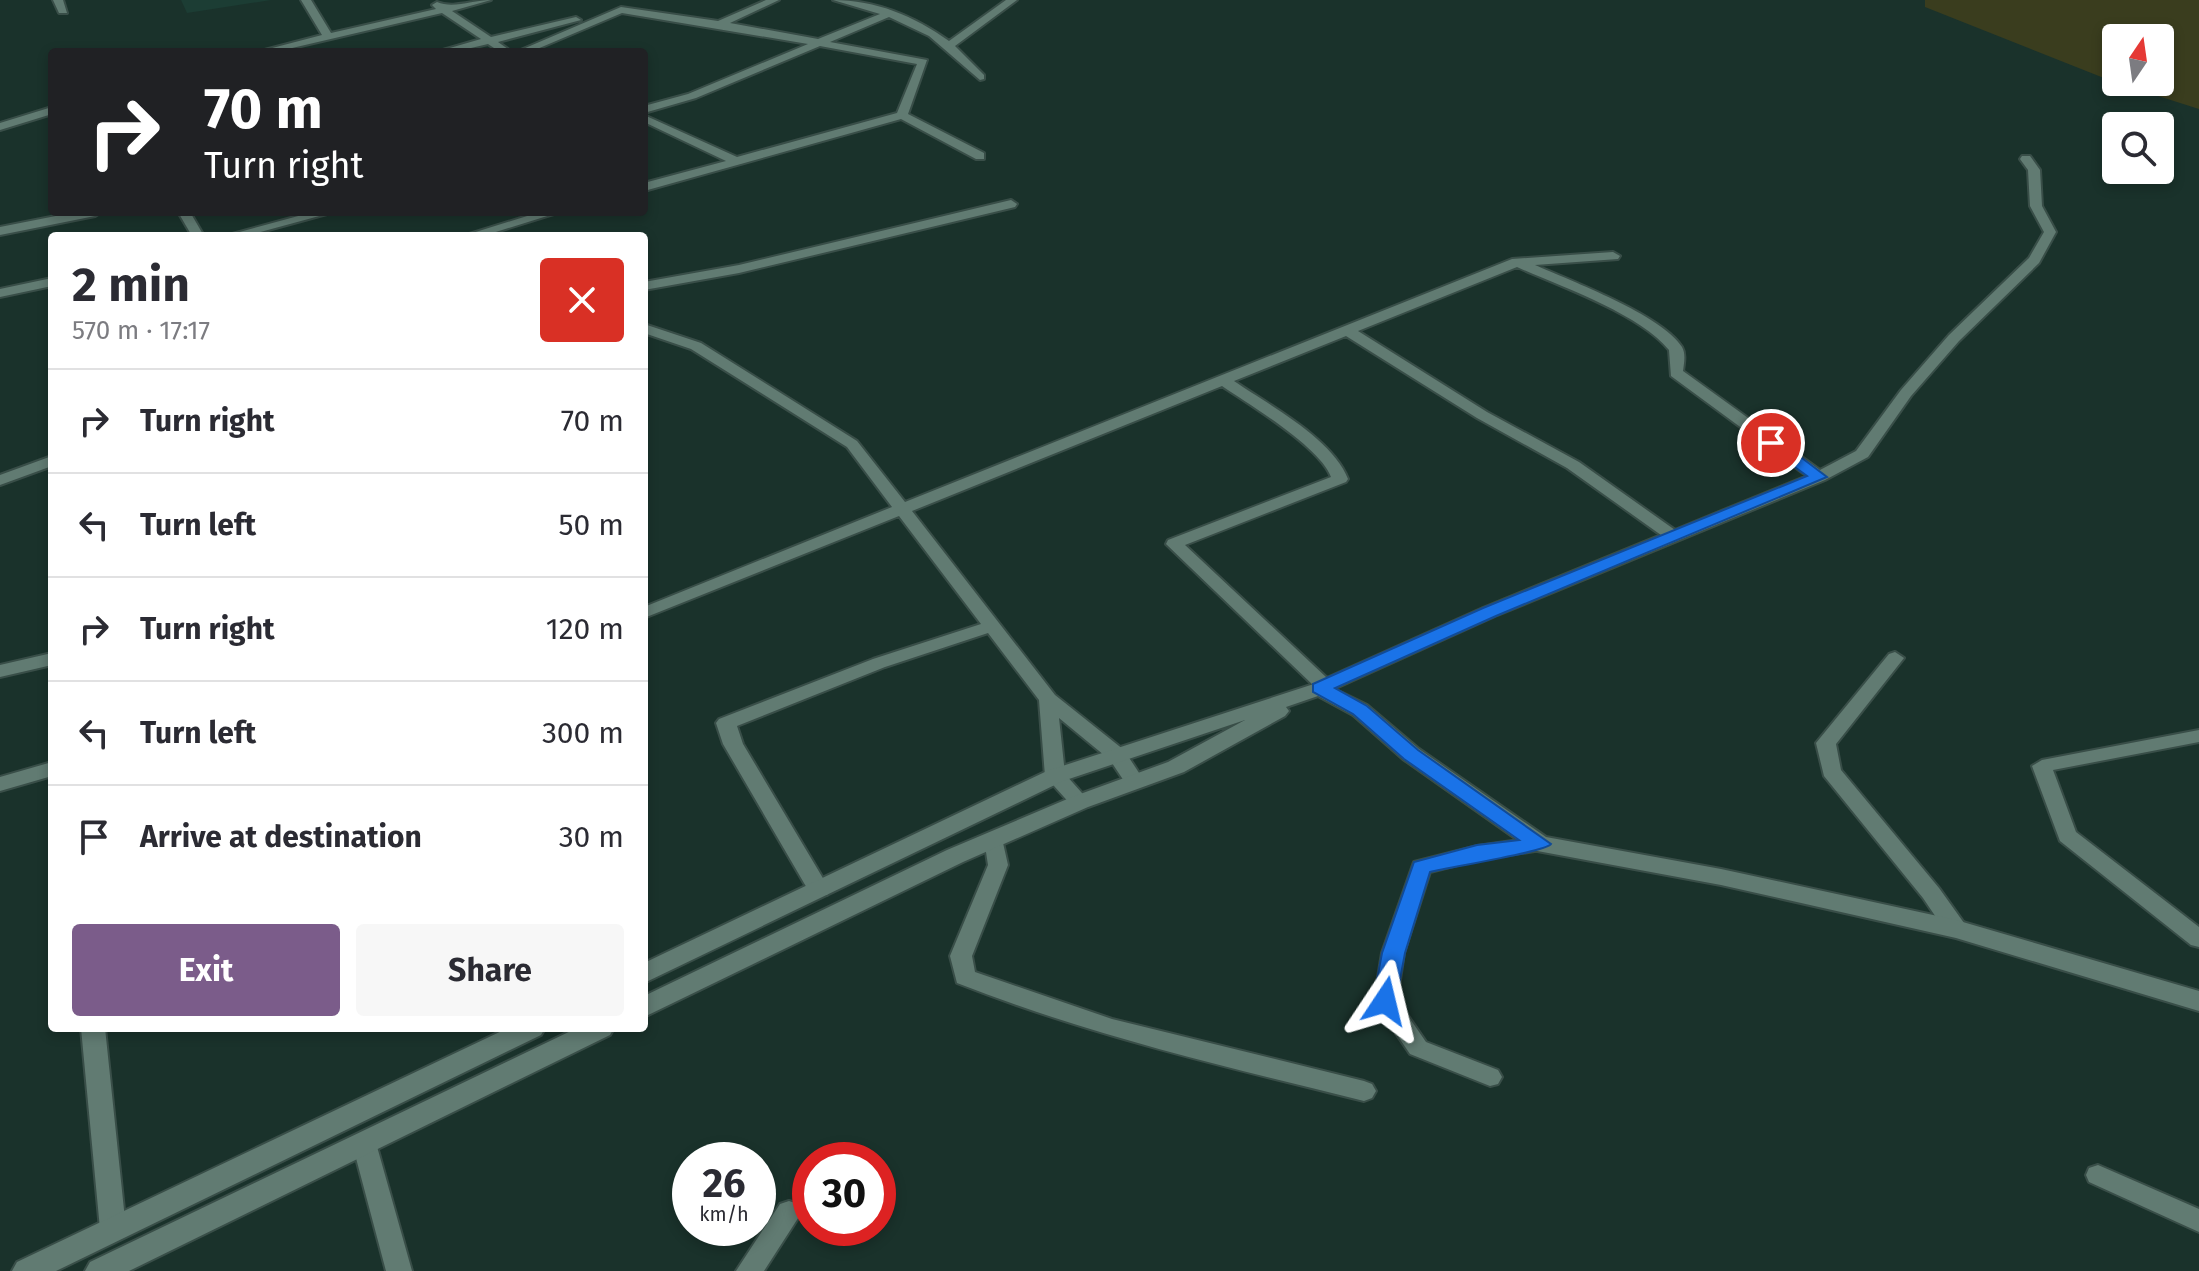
<!DOCTYPE html>
<meta charset="utf-8">
<style>
:root{--surface:#fff;--page:#f7f7f7;--text:#2b2b33;--muted:#7c7c81;--line:#e1e1e2;--accent:#7b5c8a}
body{margin:0;font-family:"Fira Sans",sans-serif;background:var(--page);color:var(--text);height:100vh;display:flex;flex-direction:column;font-size:30px;white-space:nowrap}
*{box-sizing:border-box;margin:0}
p{font-size:26px;color:var(--muted)}
.icon{flex:none;width:44px;height:44px;fill:none;stroke:currentColor;stroke-width:2;stroke-linecap:round;stroke-linejoin:round}
.map{position:relative;flex:1;overflow:hidden}
.panel{position:absolute;left:48px;top:232px;width:600px;height:800px;display:flex;flex-direction:column;background:var(--surface);border-radius:8px;box-shadow:0 4px 12px #0003}
.panel>*{flex:none}
.top-card{position:absolute;left:48px;top:48px;width:600px;height:168px;border-radius:8px;box-shadow:0 4px 12px #0003;background:#202124;color:#fff;overflow:hidden}
.needle{width:52px;rotate:13deg}
.fabs{position:absolute;left:2102px;top:24px;display:grid;gap:16px}
.fabs a{display:grid;place-items:center;width:72px;height:72px;border-radius:8px;background:var(--surface);box-shadow:0 4px 12px #0003;font-size:40px}
.speed{position:absolute;left:672px;top:1142px;display:flex;gap:16px;font-size:40px;font-weight:700;text-align:center}
.speed>*{display:grid;place-content:center;width:104px;height:104px;border-radius:50%;background:var(--surface);box-shadow:0 4px 12px #0003;line-height:1}
.speed small{font-size:20px;font-weight:400}
.speed .limit{border:12px solid #d22;background:#fff;color:#111}
.pin{position:absolute;display:grid;place-items:center;width:68px;height:68px;color:#fff;margin:-34px;border:4px solid #fff;border-radius:50%;box-shadow:0 2px 8px #0007}
.me{position:absolute;width:88px;margin:-44px;rotate:10deg;stroke-linejoin:round;filter:drop-shadow(0 0 6px #0008)}
.turn{display:flex;align-items:center;gap:28px;height:168px;padding:0 24px;font-size:36px}
.turn .icon{width:104px;height:104px;stroke-width:2.5}
.turn b{display:block;font-size:56px;line-height:68px}
.round{display:grid;place-items:center;flex:none;width:84px;height:84px;border-radius:8px;background:var(--page)}
.overview{display:flex;align-items:center;justify-content:space-between;height:136px;padding:0 24px}
h1{font-size:48px;font-weight:700;line-height:60px}
.cta{display:flex;gap:16px;margin-top:auto;padding:16px 24px}
.cta a{flex:1;height:92px;border-radius:8px;background:var(--accent);color:#fff;font-size:32px;font-weight:700;line-height:92px;text-align:center}
.cta a+a{background:var(--page);color:var(--text)}
ul{padding:0;list-style:none}
li{display:flex;align-items:center;gap:24px;height:104px;padding:0 24px;border-top:2px solid var(--line)}
li div{flex:1}
li b{display:block;font-size:30px}
li em{font-style:normal}
.map>svg:first-child{display:block}
.built{fill:#1c3d34}
.green{fill:#3a3d1e;fill-rule:evenodd}
.lines{fill:none;stroke-linecap:round;stroke-linejoin:round}
.minor-casing{stroke:#394e48;stroke-width:4}
.tertiary-casing{stroke:#394e48;stroke-width:4}
.minor{fill:#617b72;fill-rule:evenodd}
.tertiary{fill:#617b72;fill-rule:evenodd}
.route{fill:#1a73e8;stroke:#114b97;stroke-width:2}
</style>
<div class="map">
<svg width="2199" height="1271" viewBox="0 0 2199 1271">
<rect width="100%" height="100%" fill="#1a322b"/>
<!-- built -->
<path class="built" d="M181,0h90l-84,13z"/>
<!-- green -->
<path class="green" d="M1925,0h274v109l-85,-27 -189,-75zM2116,38h44v44h-44z"/>
<g class="lines">
<defs>
<path id="minor" d="M53,0h10l4,13h-8z
M301,0h10l20,33 105,-24 -4,-4 5,-3c16,7 36,-2 54,-2l-39,11 39,26 85,-20 5,3 -83,22 14,10h-12l-12,-8 -34,8h-18l45,-13 -39,-26 -167,39h-18l65,-17z
M766,0h13l-49,23 88,16 62,-25 -47,-14c43,0 81,16 116,41l57,-41h11l-62,46 29,29v4l-4,1 -51,-44 -40,-19 -59,25 97,18 -19,54 76,39v6h-8l-75,-40 -257,72v-8l82,-22 -82,-39v-7l93,42 160,-44 20,-49 -97,-18 -124,52 -52,15v-7l44,-12 120,-50 -186,-31 -92,39h-14l105,-45 97,14z
M52,107v7l-52,16v-7z
M2022,156h8l10,14 2,36 14,26 -17,31 -80,78 -48,55 -43,61 -43,23 -330,136 -168,76h-14l-2,-4 2,-3 -147,-141 2,-4 163,-63c-11,-30 -81,-72 -109,-91l-310,125 143,184 69,55 21,32 -3,5h-14l-18,-27 -51,-42 6,56 25,28 -3,5h-14l-28,-31 -6,-76 -51,-67 -103,34 -148,59 6,18 87,146 -3,5h-16l-88,-151 -7,-21 3,-4 154,-60 108,-35 -82,-108 -255,102v-11l248,-100 -45,-60 -156,-98 -47,-16v-9l57,19 156,98 48,61 607,-243 101,-7 7,4 -2,3 -83,6c36,16 127,50 147,82 4,7 2,16 1,24l137,99 36,-19 45,-61 48,-55 80,-77 15,-26 -14,-26 -2,-36 -8,-11zM1517,267c43,19 123,47 152,83l2,26 136,100 -132,54 -96,-68 -92,-50 -129,-81zM1346,336l131,82 90,50 94,67 -178,73 -156,70 -142,-133 161,-63 2,-3c-15,-40 -79,-74 -114,-98z
M1011,200l6,4 -2,3 -276,66 -95,17v-8l95,-17z
M76,212h25l-6,4 -95,19v-8z
M178,212h12l14,24h-12z
M313,212h21l-88,24h-21z
M540,212h20l-77,24h-20z
M52,278v8l-52,11v-8z
M52,456v10l-52,19v-10z
M1895,652l9,6 -68,86 5,26 98,118 25,35 3,6 -3,6 -8,2 -8,-2 -25,-37 -99,-122 -8,-33 73,-89z
M52,653v12l-52,12v-12z
M2199,730v12l-146,28 23,62 123,95v20l-8,-2 -131,-104 -28,-75 10,-6z
M52,762v14l-52,15v-14z
M994,832l7,2 7,31 -36,91 3,16 137,47 252,62 8,3 4,7 -4,7 -8,3c-138,-34 -275,-66 -407,-118l-7,-27 38,-91 -4,-26 3,-5z
M1540,837l7,2 3,5 -3,5 -70,11 -47,12 -26,81 -7,47 29,42 72,28 4,7 -4,7 -8,2 -80,-32 -36,-53 8,-48 32,-91 63,-16z
M81,1028h24l21,201 -4,8 -9,3 -9,-3 -4,-8z
M364,1133l9,3 3,7 36,128h-26l-34,-128 3,-7z
M2098,1165l101,44v23l-110,-50 -3,-7 3,-7z
M789,1201l9,3 4,8 -38,59h-28l44,-67z"/>
<path id="tertiary" d="M1320,682l47,23 52,44 127,88 175,32 235,51 243,71v20l-243,-73 -235,-53 -189,-35 -129,-91 -50,-44 -35,-19 -32,11 3,4 -4,5 -101,56 -96,35 -125,55 -319,155v-21l303,-146 125,-53 96,-35 77,-42 -182,61 -419,202v-20l403,-192z
M508,1028h37l-4,7 -485,236h-44l5,-9z
M577,1028h37l-4,7 -481,236h-44l5,-9z"/>
</defs>
<!-- minor casing -->
<use href="#minor" class="minor-casing"/>
<!-- tertiary casing -->
<use href="#tertiary" class="tertiary-casing"/>
<!-- minor -->
<use href="#minor" class="minor"/>
<!-- tertiary -->
<use href="#tertiary" class="tertiary"/>
</g>
<!-- route -->
<path class="route" d="M1766,439h11l50,38 -331,139 -161,72 32,18 51,44 133,94c-5,8 -102,23 -121,28l-25,81 -9,48 -3,7h-17l-3,-7 9,-48 32,-91 63,-17 42,-5 -115,-81 -51,-45 -40,-22v-8l170,-76 324,-132 -41,-30z"/>
</svg>
<div class="fabs">
<a><svg class="needle" viewBox="-14 -14 28 28"><path d="M0-13l5 13h-10z" fill="#e53935"/><path d="M0 13l5-13h-10z" fill="#7c7c81"/></svg></a>
<a><svg class="icon" aria-label="search" viewBox="0 0 24 24"><circle cx="10" cy="10" r="6"/><path d="M15 15l6 6"/></svg></a>
</div>
<div class="speed"><div>26<small>km/h</small></div><div class="limit">30</div></div>
<div class="pin" style="left:1771px;top:443px;background:#d93025"><svg class="icon" aria-label="arrive" viewBox="0 0 24 24"><path d="M6 21V4h12l-3 4 3 4H6"/></svg></div>
<svg class="me" style="left:1385px;top:1001px" viewBox="-20 -20 40 40"><path d="M0-17L14 15 0 8-14 15z" fill="#1a73e8" stroke="#fff" stroke-width="4"/></svg>
<div class="top-card">
<div class="turn"><svg class="icon" aria-label="right" viewBox="0 0 24 24"><path d="M7 20v-9h11M14 6l5 5-5 5"/></svg><div><b>70 m</b>Turn right</div></div>
</div>
<section class="panel">
<div class="overview"><div><h1>2 min</h1><p>570 m · 17:17</p></div><a class="round" style="background:#d93025;color:#fff"><svg class="icon" aria-label="close" viewBox="0 0 24 24"><path d="M6 6l12 12M18 6L6 18"/></svg></a></div>
<ul>
<li><svg class="icon" aria-label="right" viewBox="0 0 24 24"><path d="M7 20v-9h11M14 6l5 5-5 5"/></svg><div><b>Turn right</b></div><em>70 m</em></li>
<li><svg class="icon" aria-label="left" viewBox="0 0 24 24"><path d="M17 20v-9H6M10 6l-5 5 5 5"/></svg><div><b>Turn left</b></div><em>50 m</em></li>
<li><svg class="icon" aria-label="right" viewBox="0 0 24 24"><path d="M7 20v-9h11M14 6l5 5-5 5"/></svg><div><b>Turn right</b></div><em>120 m</em></li>
<li><svg class="icon" aria-label="left" viewBox="0 0 24 24"><path d="M17 20v-9H6M10 6l-5 5 5 5"/></svg><div><b>Turn left</b></div><em>300 m</em></li>
<li><svg class="icon" aria-label="arrive" viewBox="0 0 24 24"><path d="M6 21V4h12l-3 4 3 4H6"/></svg><div><b>Arrive at destination</b></div><em>30 m</em></li>
</ul>
<div class="cta"><a>Exit</a><a>Share</a></div>
</section>
</div>
